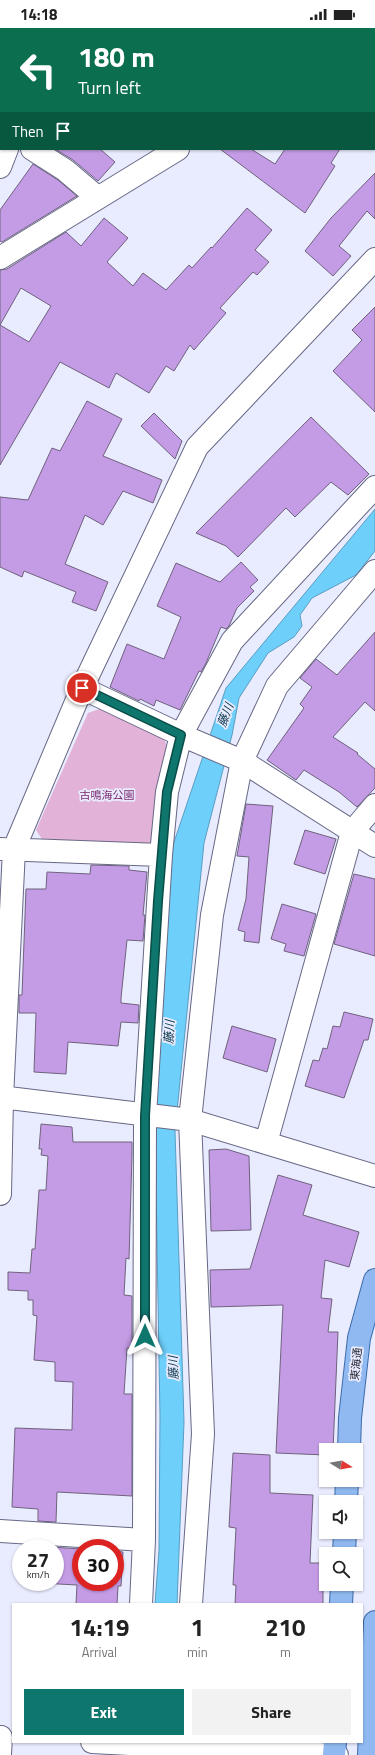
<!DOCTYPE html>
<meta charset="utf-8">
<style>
:root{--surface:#fff;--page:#f2f2f2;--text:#222;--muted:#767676;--accent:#0f766e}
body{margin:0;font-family:"Titillium Web","Noto Sans JP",sans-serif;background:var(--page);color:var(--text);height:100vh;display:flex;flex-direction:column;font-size:15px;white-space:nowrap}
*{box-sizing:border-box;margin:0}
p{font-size:13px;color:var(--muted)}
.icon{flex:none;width:22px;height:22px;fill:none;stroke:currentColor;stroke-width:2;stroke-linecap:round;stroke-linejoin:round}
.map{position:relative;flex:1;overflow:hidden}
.sheet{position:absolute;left:12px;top:1575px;width:351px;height:140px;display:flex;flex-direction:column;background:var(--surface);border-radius:0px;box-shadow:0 1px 3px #0004}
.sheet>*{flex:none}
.guide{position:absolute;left:0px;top:0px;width:375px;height:122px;box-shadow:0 1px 3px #0004;background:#0b6e4f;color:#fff;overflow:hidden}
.needle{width:26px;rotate:101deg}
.tools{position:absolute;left:319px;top:1415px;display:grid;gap:8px}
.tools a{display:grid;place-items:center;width:44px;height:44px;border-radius:0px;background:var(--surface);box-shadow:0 1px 3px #0004;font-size:20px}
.speed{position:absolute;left:12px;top:1511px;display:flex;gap:8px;font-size:20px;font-weight:700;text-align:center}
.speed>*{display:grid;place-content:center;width:52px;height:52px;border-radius:50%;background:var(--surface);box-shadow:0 1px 3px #0004;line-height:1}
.speed small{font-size:10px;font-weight:400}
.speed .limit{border:6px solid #d22;background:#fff;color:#111}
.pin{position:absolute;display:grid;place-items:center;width:34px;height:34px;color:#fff;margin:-17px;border:2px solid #fff;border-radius:50%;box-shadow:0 1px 4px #0007}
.me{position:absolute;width:44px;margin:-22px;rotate:0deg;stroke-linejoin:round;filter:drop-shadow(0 0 3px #0008)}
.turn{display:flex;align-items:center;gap:14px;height:84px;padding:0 12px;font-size:18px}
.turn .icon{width:52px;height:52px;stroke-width:2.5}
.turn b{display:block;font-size:28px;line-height:34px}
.then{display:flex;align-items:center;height:38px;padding:0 12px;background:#0003;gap:8px;font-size:15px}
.eta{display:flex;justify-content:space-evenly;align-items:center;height:68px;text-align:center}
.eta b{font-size:24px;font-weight:700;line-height:28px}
.action{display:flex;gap:8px;margin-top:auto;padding:8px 12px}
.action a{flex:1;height:46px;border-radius:0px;background:var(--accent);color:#fff;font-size:16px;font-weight:700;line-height:46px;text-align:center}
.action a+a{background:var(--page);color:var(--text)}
.status{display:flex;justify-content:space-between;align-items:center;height:28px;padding:0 20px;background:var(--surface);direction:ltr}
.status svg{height:11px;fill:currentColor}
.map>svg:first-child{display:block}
.green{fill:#e3b2d8}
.water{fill:#6ecffb;stroke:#5a9ec1}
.building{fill:#c49ce6;stroke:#70627d;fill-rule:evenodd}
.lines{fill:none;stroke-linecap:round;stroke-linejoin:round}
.minor-casing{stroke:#676885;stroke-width:24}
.major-casing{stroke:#3c6aa9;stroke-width:24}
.minor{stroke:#fff;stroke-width:22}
.major{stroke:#8fb9f0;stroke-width:22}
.route-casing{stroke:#0a4d48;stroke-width:10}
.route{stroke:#0f766e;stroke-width:7}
.labels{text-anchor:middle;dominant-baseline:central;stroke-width:3.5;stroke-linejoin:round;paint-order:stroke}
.park-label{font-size:11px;fill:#7d2b6f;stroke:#e9ebff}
.street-label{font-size:11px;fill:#2b2c39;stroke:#e9ebff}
.water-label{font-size:12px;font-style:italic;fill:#0a3749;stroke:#e9ebff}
</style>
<div class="status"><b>14:18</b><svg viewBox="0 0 49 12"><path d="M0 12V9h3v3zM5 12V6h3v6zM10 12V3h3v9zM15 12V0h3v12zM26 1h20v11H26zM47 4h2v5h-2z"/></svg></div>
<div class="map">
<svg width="375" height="1727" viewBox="0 0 375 1727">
<rect width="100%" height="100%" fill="#e9ebff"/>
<!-- green -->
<path class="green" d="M99,681l65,30 5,11 -17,89 -6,9 -100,-3 -10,-15 52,-117z"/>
<!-- water -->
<path class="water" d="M375,481v42l-19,24 -44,23 -12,17 2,11 -8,11 -26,16 -29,45 -7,37 -28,108 -29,288 9,291 -7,182h-22l4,-54 1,-134 -5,-290 14,-269 57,-169z"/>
<!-- building -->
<path class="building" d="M55,121h45l15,13 -17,19 -25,-21z
M220,121h31l24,15 10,-15h55l-9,14 4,3 -30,47z
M33,136l25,16 19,16 -75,46 -2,-1v-31z
M375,145v46l-8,-8 -28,35 12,10 -18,20 -28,-25 26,-33z
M247,180l25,22 -17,20 14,12 -12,13 -4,-3 -33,36 6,5 -32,37 -4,-5 -16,26 -8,-5 -17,27 -33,-20 -7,15 -49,-26 -60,103v-195l7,-1 59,-37 15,14 23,-28 24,20 -21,24 26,24 10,-13 23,17 23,-25 3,3 19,-21 1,1zM21,260l30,18 -22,36 -29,-17z
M375,279v105l-42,-41 29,-31 -10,-10z
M87,373l35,18 -19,37 59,24 -9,23 -30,-12 -20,34 -18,-10 -20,49 43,18 -12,29 -24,-9 4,-10 -52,-21 -2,6 -22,-10v-70l28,3 24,-52 8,3z
M154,385l28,28 -7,18 -34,-33z
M311,389l58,57 -21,21 -17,-13 -36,35 -9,-9 -48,49 -12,-11 -30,-13z
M241,534l17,18 -8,7 4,4 -17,17 -8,18 -3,3 -5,-2 -15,36 -5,9 -2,-1 -19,39 -24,-10 -2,6 -14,-7 -1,2 -29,-14 17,-43 37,15 17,-42 -24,-11 19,-43 44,19z
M375,604v79l-10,-9 -32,35 25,16 -1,1 18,15v19l-18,19 -18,-15 -35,-22 -8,10 -29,-20 37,-52 -4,-4 12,-17 -12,-9 16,-19 21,16z
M246,776l27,2 -14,137 -15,-2 1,-9 -7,-2 8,-31 3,-42 -12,-1z
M305,802l31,9 -11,35 -31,-10z
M91,837l38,1v4l18,2 -4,43h2l-2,26 -16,-1 -6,58v5l18,2 -1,18 -17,-1 -3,24 -50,-4 -2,32 -32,-2 2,-59h-17v-18h3l4,-106h20l1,-17 43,2z
M354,846l21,5v77l-41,-12z
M282,876l34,10 -12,42 -20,-5 2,-7 -15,-5z
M344,984l29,7 -5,21h-4l-20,58 -39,-12 8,-26 6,1 4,-13 4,1 6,-23 7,1z
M232,998l44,13 -9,33 -44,-14z
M41,1096l31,3 1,15h59v13l-3,104 -3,-1 -2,37 8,1v52h-5l-3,46h8v102l-75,-4 -1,30 -18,-1v-12l-26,-2 3,-79 57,2 1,-48 -18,-1v-19l-21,-2 3,-44 -4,-1v-15h-5v-9l-20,-1v-18l22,1 2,-24h3l4,-59h7l2,-34 -7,-1 1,-6h-3z
M226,1121l23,7 2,74 -40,1 -2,-81z
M278,1147l34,10 -9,30 56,17 -10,35 -24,-7 -4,38 11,1 -4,33h10l-5,118h-7v5l-50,-2 7,-148 -72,2 -1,-37 40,-1z
M233,1425l37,2v38l43,2 -3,68h16v18h-3v23h-88l1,-19h-3l3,-57 -7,-1z
M36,1518l45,3v33h34v-31l8,1 -2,34h-3l-1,18h-41l1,-19 -56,-3h34v-34h-19z"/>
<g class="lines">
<defs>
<path id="minor" d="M245,0l6,1
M50,1v-1
M374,23l1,-1
M32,121l33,21 33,28
M0,139l7,-18
M0,230l178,-109
M82,660l99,47 61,26 133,85
M375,777l-23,27 -86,311 109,33
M0,821l161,6
M0,1069l190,23 76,23
M0,1166l2,-96 12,-249 68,-161 115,-241 178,-188
M0,1503l144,9
M141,1576l3,-64 1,-424 16,-261 6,-63 14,-57 51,-94 143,-154
M191,1576l12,-170 -13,-314 22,-205 30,-154 35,-75 98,-115
M92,1714l245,13
M0,1726l1,-17"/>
<path id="major" d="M349,1422l1,-32 9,-80 16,-58
M346,1474l1,-22
M344,1526l1,-22
M341,1576l1,-20
M334,1727l1,-13
M369,1727l6,-133"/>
</defs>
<!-- minor casing -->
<use href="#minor" class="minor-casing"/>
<!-- major casing -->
<use href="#major" class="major-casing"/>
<!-- minor -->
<use href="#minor" class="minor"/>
<!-- major -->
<use href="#major" class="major"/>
</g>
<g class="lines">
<defs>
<path id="route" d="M82,660l99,47 -14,57 -9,109 -13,215v220"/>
</defs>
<!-- route casing -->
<use href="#route" class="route-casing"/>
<!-- route -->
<use href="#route" class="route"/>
</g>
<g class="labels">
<!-- park labels -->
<g class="park-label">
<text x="107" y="767">古鳴海公園</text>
</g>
<!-- street labels -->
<g class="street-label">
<text transform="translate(356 1336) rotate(-84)">東海通</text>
</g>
<!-- water labels -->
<g class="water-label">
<text transform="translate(225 687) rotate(-69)">藤川</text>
<text transform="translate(169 1004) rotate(-87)">藤川</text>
<text transform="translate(173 1340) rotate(-92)">藤川</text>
</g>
</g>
</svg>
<div class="tools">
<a><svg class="needle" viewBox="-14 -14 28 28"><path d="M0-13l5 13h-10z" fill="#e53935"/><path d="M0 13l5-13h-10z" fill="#767676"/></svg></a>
<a><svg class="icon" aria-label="sound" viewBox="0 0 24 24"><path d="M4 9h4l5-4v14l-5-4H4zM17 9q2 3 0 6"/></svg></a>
<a><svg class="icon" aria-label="search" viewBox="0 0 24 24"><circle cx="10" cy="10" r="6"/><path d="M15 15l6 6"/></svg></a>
</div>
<div class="speed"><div>27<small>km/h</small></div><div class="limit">30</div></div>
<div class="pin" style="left:82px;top:660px;background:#d93025"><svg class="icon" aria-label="arrive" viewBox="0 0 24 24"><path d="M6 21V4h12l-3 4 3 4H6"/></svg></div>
<svg class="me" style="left:145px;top:1308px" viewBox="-20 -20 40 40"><path d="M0-17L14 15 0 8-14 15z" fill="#0f766e" stroke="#fff" stroke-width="4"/></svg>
<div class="guide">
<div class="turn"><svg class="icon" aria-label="left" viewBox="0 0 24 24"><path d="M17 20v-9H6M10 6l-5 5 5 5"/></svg><div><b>180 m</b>Turn left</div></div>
<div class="then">Then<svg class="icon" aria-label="arrive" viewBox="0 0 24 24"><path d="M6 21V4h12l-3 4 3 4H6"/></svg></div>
</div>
<section class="sheet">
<div class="eta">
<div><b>14:19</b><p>Arrival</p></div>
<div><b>1</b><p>min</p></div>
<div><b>210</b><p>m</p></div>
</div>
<div class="action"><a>Exit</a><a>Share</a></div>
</section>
</div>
